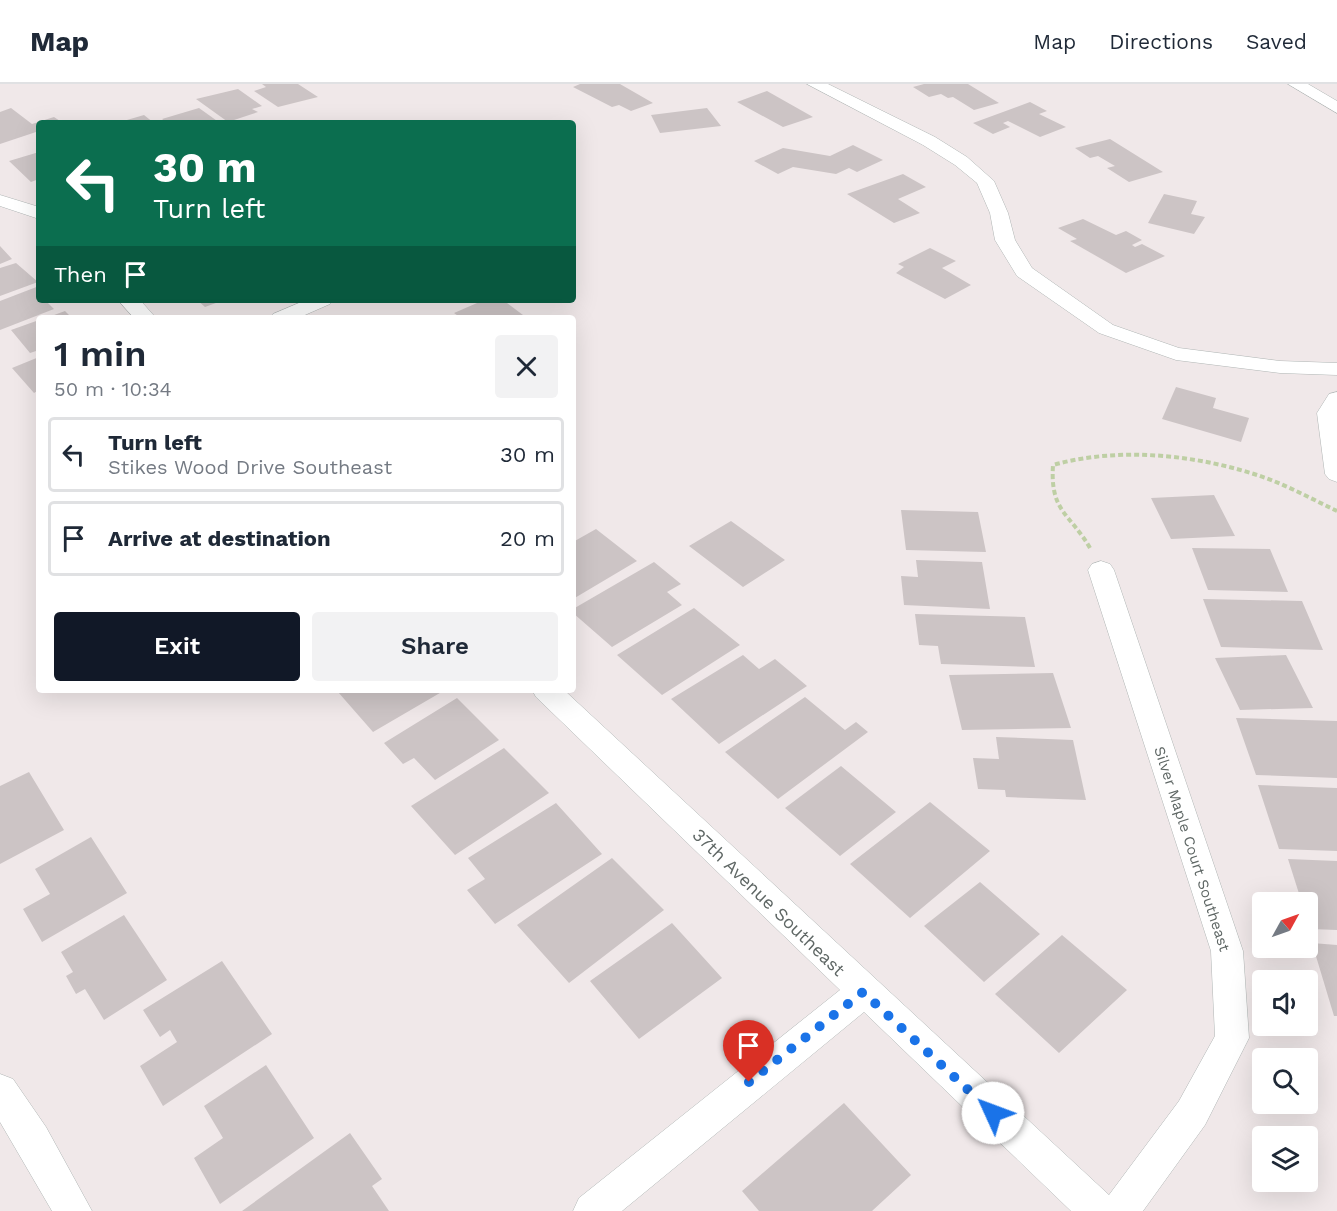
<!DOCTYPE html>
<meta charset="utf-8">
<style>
:root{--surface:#fff;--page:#f2f2f3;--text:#1f2937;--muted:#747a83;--line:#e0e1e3;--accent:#111827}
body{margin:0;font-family:"Work Sans",sans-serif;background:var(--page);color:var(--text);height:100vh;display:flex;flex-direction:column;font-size:22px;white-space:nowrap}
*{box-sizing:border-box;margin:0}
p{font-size:20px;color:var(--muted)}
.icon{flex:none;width:33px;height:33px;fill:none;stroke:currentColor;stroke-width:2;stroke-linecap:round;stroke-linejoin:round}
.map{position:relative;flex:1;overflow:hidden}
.details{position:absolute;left:36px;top:231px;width:540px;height:378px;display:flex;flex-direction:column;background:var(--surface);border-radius:6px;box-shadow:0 6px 24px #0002}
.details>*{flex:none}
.top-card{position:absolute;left:36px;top:36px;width:540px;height:183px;border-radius:6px;box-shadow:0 6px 24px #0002;background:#0b6e4f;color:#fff;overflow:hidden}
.needle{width:39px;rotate:50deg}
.controls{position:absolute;left:1252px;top:808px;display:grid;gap:12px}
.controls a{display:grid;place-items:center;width:66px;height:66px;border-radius:6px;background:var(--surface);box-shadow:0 6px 24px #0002;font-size:30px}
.pin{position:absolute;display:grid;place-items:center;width:51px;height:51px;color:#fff;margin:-62px -26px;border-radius:50% 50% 50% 0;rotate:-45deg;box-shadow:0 0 6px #0007}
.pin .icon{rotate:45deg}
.me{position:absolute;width:66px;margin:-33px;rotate:313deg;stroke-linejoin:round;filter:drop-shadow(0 0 4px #0008)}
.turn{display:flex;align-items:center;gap:21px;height:126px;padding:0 18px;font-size:27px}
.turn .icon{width:78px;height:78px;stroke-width:2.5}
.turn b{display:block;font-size:42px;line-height:51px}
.then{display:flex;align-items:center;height:57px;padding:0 18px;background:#0003;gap:12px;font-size:22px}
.round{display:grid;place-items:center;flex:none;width:63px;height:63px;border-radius:6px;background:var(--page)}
.headline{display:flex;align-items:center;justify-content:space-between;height:102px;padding:0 18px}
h1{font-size:36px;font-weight:600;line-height:45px}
.primary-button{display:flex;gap:12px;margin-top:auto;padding:12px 18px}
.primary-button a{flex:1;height:69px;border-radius:6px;background:var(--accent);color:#fff;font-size:24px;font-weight:600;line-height:69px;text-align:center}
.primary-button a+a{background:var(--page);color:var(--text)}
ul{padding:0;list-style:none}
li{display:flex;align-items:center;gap:18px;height:75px;margin:0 12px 9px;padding:0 6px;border:3px solid var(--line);border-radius:6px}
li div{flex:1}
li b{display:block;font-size:22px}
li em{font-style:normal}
header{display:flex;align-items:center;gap:36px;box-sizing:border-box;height:84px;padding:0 30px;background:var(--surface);border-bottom:2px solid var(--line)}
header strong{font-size:28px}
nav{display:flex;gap:33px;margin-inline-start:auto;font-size:21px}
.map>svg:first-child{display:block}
.building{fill:#ccc4c5}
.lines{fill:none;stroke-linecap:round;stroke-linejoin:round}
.minor-casing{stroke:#b0b6b5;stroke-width:1}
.path{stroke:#becfa4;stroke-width:4;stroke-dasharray:5 3;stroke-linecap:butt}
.minor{fill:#fff;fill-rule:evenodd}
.route{stroke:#1a73e8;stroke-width:10;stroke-dasharray:0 18}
.labels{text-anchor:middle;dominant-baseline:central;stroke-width:4.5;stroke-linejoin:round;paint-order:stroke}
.street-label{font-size:15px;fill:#5f6765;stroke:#fff}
.near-street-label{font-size:18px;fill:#5f6765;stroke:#fff}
</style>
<header>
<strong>Map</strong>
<nav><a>Map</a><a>Directions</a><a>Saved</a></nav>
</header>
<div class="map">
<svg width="1337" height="1127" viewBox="0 0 1337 1127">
<rect width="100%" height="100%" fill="#f0e8e9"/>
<!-- building -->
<path class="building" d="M262,0h36l20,13 -40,10 -24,-16 12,-4z
M580,0h40l33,19 -22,8 -12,-6 -7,2 -39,-20z
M924,0h44l31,19 -25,7 -21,-13 -5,1 -7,-4 -12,3 -16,-10z
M238,5l24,17 -10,3 6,3 -30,10 -32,-23z
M767,7l46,26 -30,10 -46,-25z
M1030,18l17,9 -8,3 27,13 -26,10 -32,-16 -5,2 7,4 -17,7 -20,-11z
M11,24l21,16 22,-7 9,6h-24v8l-39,13v-32z
M199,24l21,15h-53l-5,-4z
M707,24l14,18 -61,7 -9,-18z
M144,31l10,8h-34v-1z
M1110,55l53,33 -34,10 -22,-14 8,-2 -17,-10 -8,2 -15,-10z
M853,61l30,15 -26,12 -8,-4 -13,6 -43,-7 -15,7 -24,-13 29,-13 47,8z
M39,68v27l-8,3 -22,-21z
M903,90l23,13 -28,12 22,14 -26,10 -47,-29z
M1164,110l33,7 -6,13 14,3 -11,17 -46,-11z
M1083,135l33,16 10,-4 16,9 -10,5 3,2 7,-3 23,12 -39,17 -56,-32 7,-2 -19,-11z
M0,162l12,13 -12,5z
M930,164l26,13 -14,7 29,17 -26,14 -49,-26 8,-6 -6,-3z
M16,179l22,19 -38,14v-28z
M39,202v14h6l9,9 -54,21v-29z
M197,216h27l-19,7z
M484,216h19l24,18h-66l-7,-5z
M65,227l7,7h-26z
M39,236v30l-9,3 -19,-23z
M39,273v33l-5,3 -22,-25z
M1176,303l40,11 -3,10 36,10 -8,24 -79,-23z
M1214,411l21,41 -64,3 -20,-41z
M901,426l77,2 8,40 -80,-2z
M731,437l54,39 -42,27 -54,-41z
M596,445l41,32 -64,38v-57z
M1192,464l78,1 18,43 -80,-2z
M916,476l66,2 8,47 -86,-4 -3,-29 17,1z
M654,478l27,22 -14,8 15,13 -70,42 -39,-34v-4z
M1203,515l99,2 21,49 -102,-3z
M694,524l46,37 -78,50 -45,-40z
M915,530l110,3 10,50 -94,-3 -3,-18 -19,-1z
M743,571l16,14 16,-10 32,27 -88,58 -48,-45z
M1286,571l27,53 -73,2 -25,-52z
M1053,589l18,55 -109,2 -13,-55z
M342,606h103l-72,42 -35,-40z
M805,613l40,33 11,-8 12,10 -90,67 -53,-47z
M457,614l42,42 -64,40 -21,-22 -11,6 -19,-21z
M1236,634l101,3v57l-81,-3z
M996,653l77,3 13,60 -80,-3 -1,-7 -27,-1 -5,-31 26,1z
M504,664l45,45 -94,62 -44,-49z
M841,682l55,46 -56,44 -55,-48z
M29,688l35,58 -64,34v-78z
M1258,701l79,3v63l-58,-2z
M930,718l60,49 -80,67 -60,-54z
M556,719l46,51 -107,70 -28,-34 18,-11 -17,-21z
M91,753l36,56 -85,49 -19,-33 27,-15 -15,-25z
M612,774l52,52 -95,73 -52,-58z
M1288,775l49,2v69l-26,-1 -3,-26h-6z
M980,798l60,52 -56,48 -60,-56z
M124,831l43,65 -63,40 -19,-31 -9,5 -10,-18 7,-4 -12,-20z
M672,839l50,55 -83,61 -49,-58z
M1062,851l65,55 -68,63 -64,-59z
M1312,859l25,2v71h-3z
M222,877l50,73 -109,72 -23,-40 37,-24 -7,-12 -10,7 -17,-27z
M266,981l48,73 -94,66 -26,-46 29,-20 -19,-32z
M844,1019l67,72 -39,36h-113l-17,-20z
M350,1049l32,46 -10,7 17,25h-147z"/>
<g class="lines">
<defs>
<path id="minor" d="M807,0h21l107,53 32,20 27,24 14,32 7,27 17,28 81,57 66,23 101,13 57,2v12l-57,-2 -104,-13 -77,-27 -82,-57 -22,-36 -5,-27 -13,-30 -22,-18 -32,-20z
M1288,0h20l29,17v12z
M0,111l39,12v12l-39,-13z
M118,216h22l16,18h-22z
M306,216h27l-3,4 -32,14h-28l3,-4z
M1337,308v90l-8,-3 -4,-5 -8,-61 12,-19z
M1101,477l9,3 4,6 129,381 6,87 -44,87 -62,86h-72l-207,-199 -242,199h-49l6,-13 261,-208 -304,-293 -4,-7h32l545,505 70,-94 36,-65 -4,-85 -123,-381 4,-6z
M0,990l13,5 33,48 46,84h-40l-52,-89z"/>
</defs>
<!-- minor casing -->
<use href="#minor" class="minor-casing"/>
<!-- path -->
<path class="path" d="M1090,464c-21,-36 -40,-36 -37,-83 68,-19 147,-10 213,13 24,9 48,22 71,33"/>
<!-- minor -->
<use href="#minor" class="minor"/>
</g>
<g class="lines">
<!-- route -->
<path class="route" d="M749,998l114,-90 130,121"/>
</g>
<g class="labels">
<!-- street labels -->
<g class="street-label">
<text transform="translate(1192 765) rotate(72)">Silver Maple Court Southeast</text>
</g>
<!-- near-street labels -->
<g class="near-street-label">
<text transform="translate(769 818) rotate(44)">37th Avenue Southeast</text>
</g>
</g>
</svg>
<div class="controls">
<a><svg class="needle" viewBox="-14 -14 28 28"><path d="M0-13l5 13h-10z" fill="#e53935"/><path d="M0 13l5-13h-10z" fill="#747a83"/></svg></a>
<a><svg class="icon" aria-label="sound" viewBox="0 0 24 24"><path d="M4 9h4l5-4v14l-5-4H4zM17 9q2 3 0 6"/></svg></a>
<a><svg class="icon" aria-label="search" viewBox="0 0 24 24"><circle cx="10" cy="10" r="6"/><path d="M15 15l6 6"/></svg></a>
<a><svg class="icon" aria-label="layers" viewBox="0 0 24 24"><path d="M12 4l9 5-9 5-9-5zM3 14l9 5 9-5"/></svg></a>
</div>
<div class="pin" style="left:749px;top:998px;background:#d93025"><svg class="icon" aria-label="arrive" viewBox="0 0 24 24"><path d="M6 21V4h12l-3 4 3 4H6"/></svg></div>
<svg class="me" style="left:993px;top:1029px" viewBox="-20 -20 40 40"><circle r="19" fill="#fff"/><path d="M0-13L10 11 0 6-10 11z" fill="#1a73e8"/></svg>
<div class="top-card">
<div class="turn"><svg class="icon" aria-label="left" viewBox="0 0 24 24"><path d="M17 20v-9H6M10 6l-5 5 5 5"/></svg><div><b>30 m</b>Turn left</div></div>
<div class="then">Then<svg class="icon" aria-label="arrive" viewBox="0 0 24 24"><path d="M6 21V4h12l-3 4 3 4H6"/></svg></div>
</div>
<section class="details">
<div class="headline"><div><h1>1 min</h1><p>50 m · 10:34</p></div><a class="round"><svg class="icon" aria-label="close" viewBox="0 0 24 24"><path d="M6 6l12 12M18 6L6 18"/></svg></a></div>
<ul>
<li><svg class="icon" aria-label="left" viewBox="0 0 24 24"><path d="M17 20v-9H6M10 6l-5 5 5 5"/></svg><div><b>Turn left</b><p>Stikes Wood Drive Southeast</p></div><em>30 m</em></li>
<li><svg class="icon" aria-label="arrive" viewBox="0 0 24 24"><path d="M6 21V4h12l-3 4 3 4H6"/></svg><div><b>Arrive at destination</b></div><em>20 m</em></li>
</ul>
<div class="primary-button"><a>Exit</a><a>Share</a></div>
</section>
</div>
